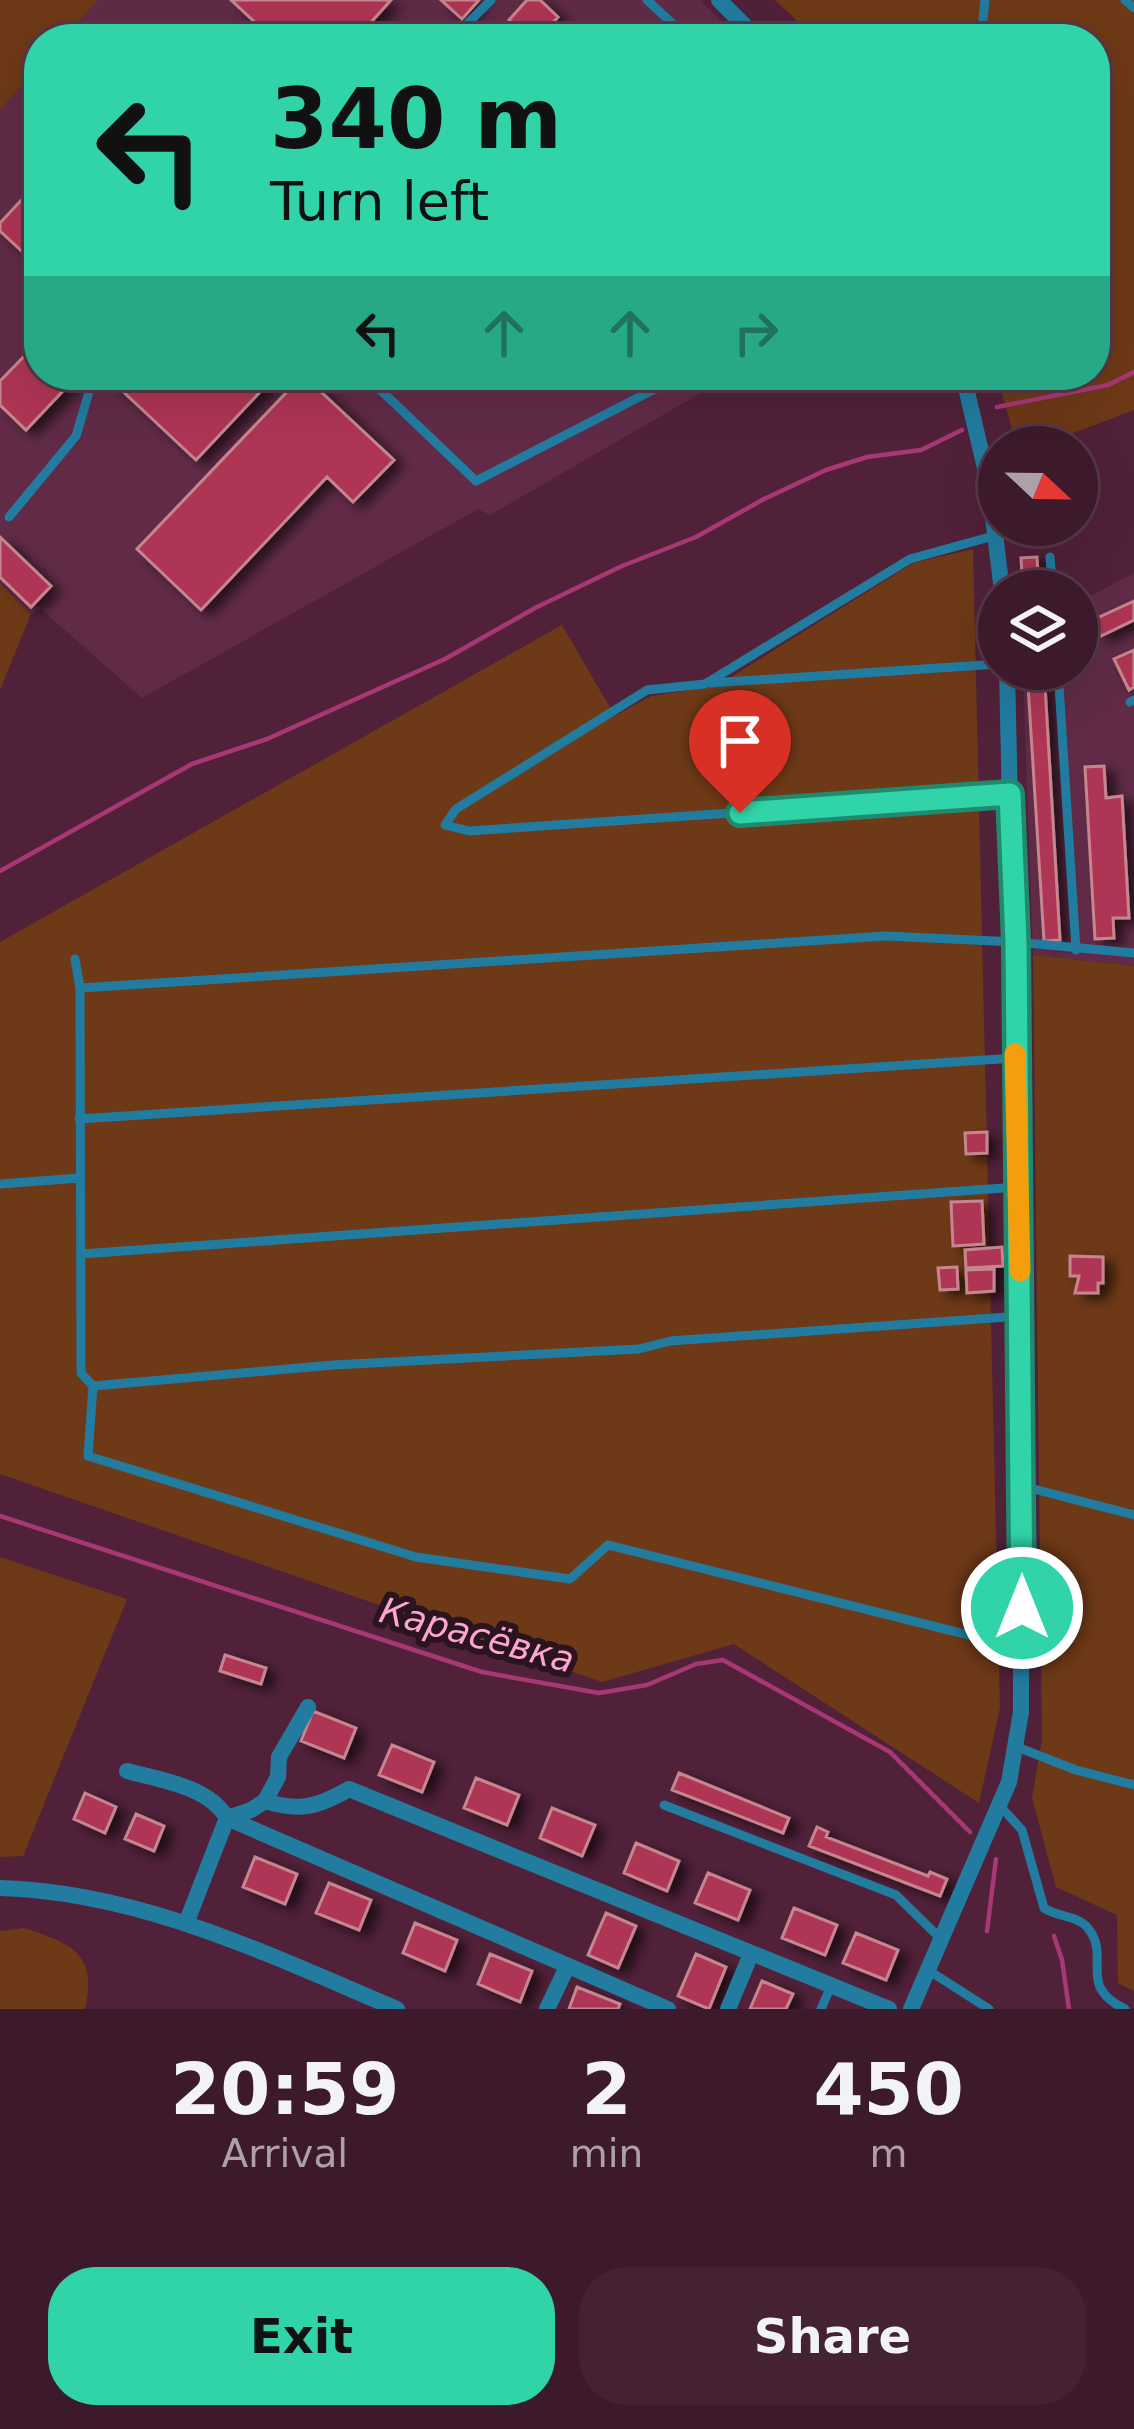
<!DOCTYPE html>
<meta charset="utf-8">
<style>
:root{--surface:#3d192c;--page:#442234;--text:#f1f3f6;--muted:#ada0a9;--line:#563848;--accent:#31d4a9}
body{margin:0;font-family:"DejaVu Sans",sans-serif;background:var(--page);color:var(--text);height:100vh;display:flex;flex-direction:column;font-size:45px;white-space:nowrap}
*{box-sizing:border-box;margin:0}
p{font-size:39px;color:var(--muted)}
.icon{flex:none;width:66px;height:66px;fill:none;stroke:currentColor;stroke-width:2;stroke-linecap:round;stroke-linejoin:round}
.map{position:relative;height:2009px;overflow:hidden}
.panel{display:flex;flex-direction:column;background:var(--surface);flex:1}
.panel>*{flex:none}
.guide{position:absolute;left:24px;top:24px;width:1086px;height:366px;border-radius:48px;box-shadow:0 12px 48px #0002,0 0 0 3px var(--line);background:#31d4a9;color:#111;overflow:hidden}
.needle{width:78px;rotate:112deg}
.controls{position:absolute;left:978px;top:426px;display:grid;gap:24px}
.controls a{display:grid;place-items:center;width:120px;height:120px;border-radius:50%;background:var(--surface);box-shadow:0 12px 48px #0002,0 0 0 3px var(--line);font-size:60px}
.pin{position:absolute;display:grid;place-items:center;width:102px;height:102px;color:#fff;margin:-123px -51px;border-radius:50% 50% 50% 0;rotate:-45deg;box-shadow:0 0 12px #0007}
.pin .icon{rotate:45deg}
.me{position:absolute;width:132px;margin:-66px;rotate:0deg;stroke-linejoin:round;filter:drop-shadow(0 0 9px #0008)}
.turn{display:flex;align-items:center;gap:42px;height:252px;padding:0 48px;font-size:54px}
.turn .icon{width:156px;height:156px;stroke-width:2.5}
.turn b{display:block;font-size:84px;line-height:102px}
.lanes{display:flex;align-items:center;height:114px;padding:0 48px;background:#0003;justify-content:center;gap:60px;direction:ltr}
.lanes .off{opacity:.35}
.eta{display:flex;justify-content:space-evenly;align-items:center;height:204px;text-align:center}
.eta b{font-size:72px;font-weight:800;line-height:84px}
.primary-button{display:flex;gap:24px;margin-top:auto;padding:24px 48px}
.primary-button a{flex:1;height:138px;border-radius:48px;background:var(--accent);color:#111;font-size:48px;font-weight:800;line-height:138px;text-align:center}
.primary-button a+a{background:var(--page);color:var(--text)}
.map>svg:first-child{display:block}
.built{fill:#612b47}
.green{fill:#6e3917}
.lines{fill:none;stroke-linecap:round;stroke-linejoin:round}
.stream{stroke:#a73875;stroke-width:4.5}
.building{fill:#ae3452;stroke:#c6868f;stroke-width:3;filter:url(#shadow)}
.lane{stroke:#227ca0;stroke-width:9}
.street{stroke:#227ca0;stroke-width:16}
.route-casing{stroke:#208a6e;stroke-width:30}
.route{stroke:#31d4a9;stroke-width:21}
.slow{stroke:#f59e0b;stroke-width:21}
.labels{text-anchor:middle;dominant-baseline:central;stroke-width:12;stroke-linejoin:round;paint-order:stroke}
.water-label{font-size:36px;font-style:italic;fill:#fca6cf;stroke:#2a141f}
</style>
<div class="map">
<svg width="1134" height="2009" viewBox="0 0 1134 2009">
<defs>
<filter id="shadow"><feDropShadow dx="9" dy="5.5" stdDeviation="6" flood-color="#0009"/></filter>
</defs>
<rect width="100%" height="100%" fill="#51213a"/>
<!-- built -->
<path class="built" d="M98,0h602l39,39h-676z
M39,66v309h693l-242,140 -12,-6 -336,189 -101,-89 -10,5 -31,-31v-473z
M1134,573v393l-101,-11 -10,-286h54v-66z"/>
<!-- green -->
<path class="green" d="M0,0h98l-35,39h-24v27l-39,44z
M775,0h359v410l-98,37h-19l-20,-72h98v-336h-279z
M973,549l27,1159 -21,95 -245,-159 -132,38 -602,-208v-532l562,-317 53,91 36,-20 66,-10 196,-123z
M0,583l31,31 -31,76z
M1033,955l101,11v1025l-16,-8 -1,-68 -61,-28 -24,-89 10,-59z
M0,1557l127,42 -104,257 -23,1z
M25,1928c47,16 73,26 60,81h-85v-78z"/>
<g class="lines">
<!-- stream -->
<path class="stream" d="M997,407l111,-22 26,-13
M0,871l192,-107 75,-25 178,-80 90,-51 87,-42 74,-29 68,-38 62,-29 41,-13 54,-7 41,-20
M0,1516l482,156 117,21 48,-8 49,-21 27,-4 167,92 80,80
M987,1931l9,-72
M1054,1936l8,24 7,49"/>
</g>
<!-- building -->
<path class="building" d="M231,0h160l-35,39h-83z
M441,0h38l-17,19z
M527,0h13l18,17 -20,22h-9l-20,-19z
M39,181v86l-39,-36v-8z
M39,341v34h39l-52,55 -26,-25v-24z
M124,375h177l3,3 -12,13 -16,-16 -80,85 -81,-76z
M303,375l91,85 -41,42 -26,-25 -126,133 -64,-61z
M0,537l51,49 -20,21 -31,-30z
M1037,557l2,34h-16l-2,-33z
M1134,601v19l-33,16 -8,-16z
M1134,650v37l-5,3 -15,-31z
M1027,669h17l16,271 -16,1z
M1104,766l2,32 16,-2 7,122h-16l1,20 -19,1 -10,-172z
M987,1132v21l-21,1 -1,-21z
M982,1201l2,43 -31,2 -2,-44z
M1002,1247l1,19 -37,2 -1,-18z
M1070,1256l33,1v26h-5v10h-23l4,-17h-9z
M957,1267l1,22 -18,1 -2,-22z
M994,1269v22l-27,2 -1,-23z
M225,1655l41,13 -5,16 -41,-13z
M313,1711l43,17 -12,30 -43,-17z
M392,1745l42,17 -12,30 -43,-17z
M679,1773l110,45 -6,15 -111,-43z
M476,1778l43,17 -12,30 -43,-17z
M85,1793l31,14 -11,26 -31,-14z
M552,1808l43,17 -13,31 -42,-18z
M136,1814l28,12 -10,25 -29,-12z
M817,1827l11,5 -2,5 102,39 2,-4 17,7 -7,17 -131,-50z
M636,1843l43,18 -12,30 -43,-18z
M255,1857l42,17 -12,30 -42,-17z
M708,1873l42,17 -12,30 -43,-17z
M329,1883l42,17 -12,30 -43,-17z
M794,1908l43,17 -12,30 -43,-17z
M606,1913l30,13 -18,42 -30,-13z
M415,1923l42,17 -12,31 -42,-18z
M856,1933l42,17 -12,30 -43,-17z
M490,1954l42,17 -12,31 -42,-18z
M696,1954l30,13 -17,42 -31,-13z
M762,1981l31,13 -7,15h-36z
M577,1987l43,17 -2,5h-49z"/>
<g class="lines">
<!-- lane -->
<path class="lane" d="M647,0l42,39
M1125,0l9,8
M452,39l39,-39
M981,39l4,-39
M368,378l108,103 206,-106
M9,517l67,-81 18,-61
M997,535l-87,24 -205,125 -58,6 -191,119 -11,16 24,6 541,-37
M1050,557l3,34
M1058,669l18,281
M711,683l288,-19
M1130,702l4,-2
M75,959l5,29 1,385 12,13 -5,70 328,101 154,22 38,-34 413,103
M80,988l806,-52 130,6 118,11
M79,1119l936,-61
M0,1184l79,-6
M81,1254l937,-67
M93,1386l240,-21 306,-16 31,-8 351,-25
M1022,1486l112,29
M1017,1747l59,23 58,15
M664,1805l232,90 46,45
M1000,1806l22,24 22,78c13,9 32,7 43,19 26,30 -12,58 38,82
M928,1970l61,39
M821,2009l10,-23"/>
<!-- street -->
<path class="street" d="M719,0l39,39
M963,375l26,110 13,106
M127,1771c33,9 81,15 100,47l441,191
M265,1801c34,11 53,6 84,-12l540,220
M0,1888c141,4 269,67 397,121
M187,1921l40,-103 24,-8 14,-9 13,-24 1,-20 29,-50
M547,2009l20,-42
M728,2009l23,-55
M911,2009l98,-227 12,-70v-396l-14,-647"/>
</g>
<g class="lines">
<defs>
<path id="route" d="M740,813l270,-19 6,148 6,666"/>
</defs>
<!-- route casing -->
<use href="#route" class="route-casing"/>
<!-- route -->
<use href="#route" class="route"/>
<!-- slow -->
<path class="slow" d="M1015,1054l5,217"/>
</g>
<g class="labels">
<!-- water labels -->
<g class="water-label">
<text transform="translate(477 1635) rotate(15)">Карасёвка</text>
</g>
</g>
</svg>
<div class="controls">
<a><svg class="needle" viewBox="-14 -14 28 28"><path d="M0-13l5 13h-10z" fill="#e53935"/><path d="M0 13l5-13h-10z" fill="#ada0a9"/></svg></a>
<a><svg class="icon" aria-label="layers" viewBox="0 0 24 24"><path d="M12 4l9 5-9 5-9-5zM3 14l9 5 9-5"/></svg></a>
</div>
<div class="pin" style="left:740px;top:813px;background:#d93025"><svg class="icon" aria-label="arrive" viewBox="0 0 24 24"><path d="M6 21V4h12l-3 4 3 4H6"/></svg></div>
<svg class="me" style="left:1022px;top:1608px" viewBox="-20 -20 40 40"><circle r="17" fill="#31d4a9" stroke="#fff" stroke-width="3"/><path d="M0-11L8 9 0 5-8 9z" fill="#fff"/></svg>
<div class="guide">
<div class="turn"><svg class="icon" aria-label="left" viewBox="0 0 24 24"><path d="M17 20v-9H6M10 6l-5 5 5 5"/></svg><div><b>340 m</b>Turn left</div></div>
<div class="lanes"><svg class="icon" aria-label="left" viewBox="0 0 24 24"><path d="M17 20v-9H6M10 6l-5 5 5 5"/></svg><svg class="icon off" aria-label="ahead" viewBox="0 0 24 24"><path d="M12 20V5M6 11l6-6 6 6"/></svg><svg class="icon off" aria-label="ahead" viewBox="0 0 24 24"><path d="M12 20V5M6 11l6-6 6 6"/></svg><svg class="icon off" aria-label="right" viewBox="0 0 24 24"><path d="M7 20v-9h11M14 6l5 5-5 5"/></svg></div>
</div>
</div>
<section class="panel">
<div class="eta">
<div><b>20:59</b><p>Arrival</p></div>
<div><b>2</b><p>min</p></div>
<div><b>450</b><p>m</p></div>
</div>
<div class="primary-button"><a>Exit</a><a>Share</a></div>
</section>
